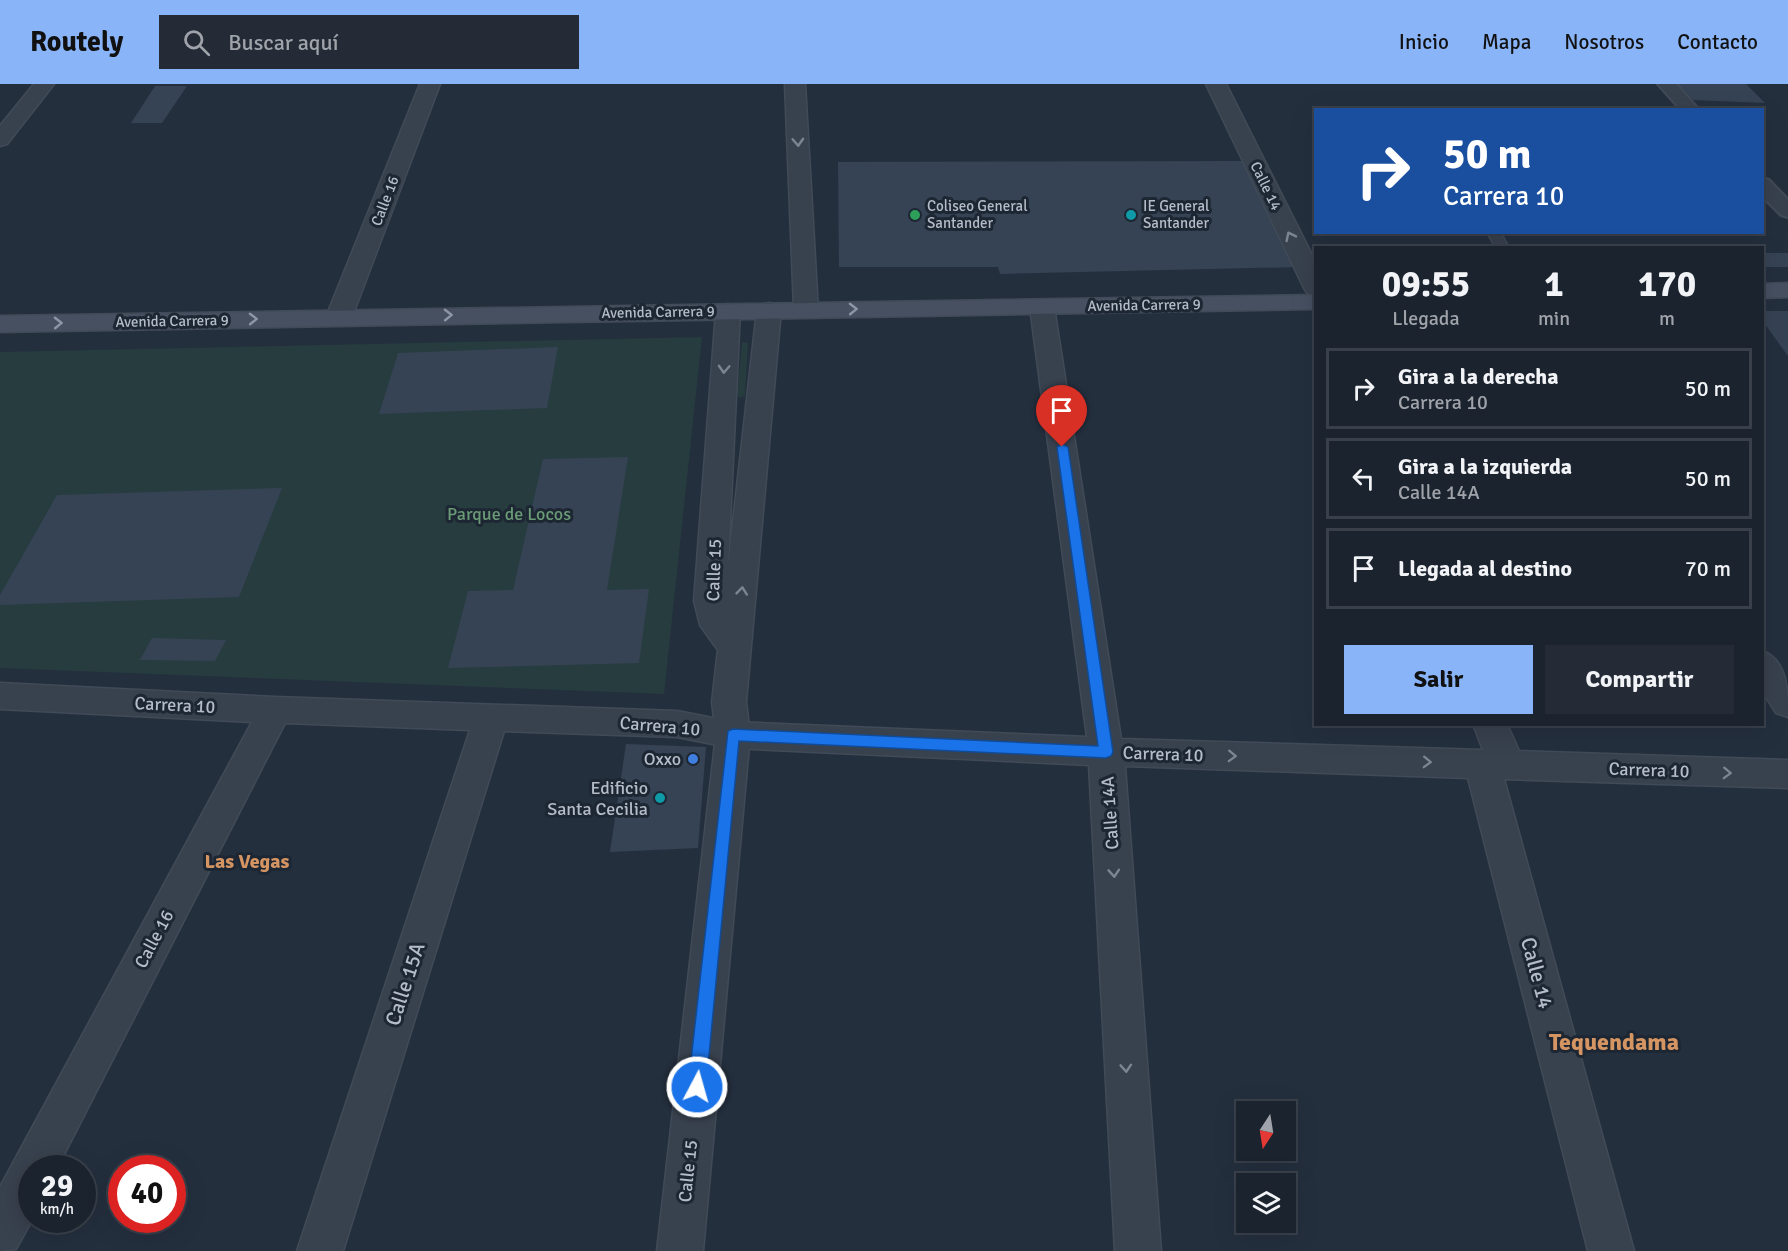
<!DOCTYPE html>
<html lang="es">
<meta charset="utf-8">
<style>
:root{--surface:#1b232e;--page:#242b36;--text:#f1f3f6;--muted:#a0a4aa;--line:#39404a;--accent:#8ab4f8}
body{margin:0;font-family:Signika,sans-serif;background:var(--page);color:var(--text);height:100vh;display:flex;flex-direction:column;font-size:22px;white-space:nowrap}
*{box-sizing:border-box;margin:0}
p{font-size:20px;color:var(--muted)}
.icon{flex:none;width:33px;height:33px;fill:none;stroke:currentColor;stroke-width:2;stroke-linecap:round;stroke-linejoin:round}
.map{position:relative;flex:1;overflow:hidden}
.drawer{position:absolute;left:1314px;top:162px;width:450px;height:480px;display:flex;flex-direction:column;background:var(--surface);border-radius:0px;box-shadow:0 6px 24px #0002,0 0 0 2px var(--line)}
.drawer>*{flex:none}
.top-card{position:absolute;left:1314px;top:24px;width:450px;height:126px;border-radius:0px;box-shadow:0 6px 24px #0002,0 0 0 2px var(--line);background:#1a4fa0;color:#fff;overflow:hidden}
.needle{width:39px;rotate:192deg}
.buttons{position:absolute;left:1236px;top:1017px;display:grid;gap:12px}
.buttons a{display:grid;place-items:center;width:60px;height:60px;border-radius:0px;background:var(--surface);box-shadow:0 6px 24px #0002,0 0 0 2px var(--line);font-size:30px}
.speed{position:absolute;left:18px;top:1071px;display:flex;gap:12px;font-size:30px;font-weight:700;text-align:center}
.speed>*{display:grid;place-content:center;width:78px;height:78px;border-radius:50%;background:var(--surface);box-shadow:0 6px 24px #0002,0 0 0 2px var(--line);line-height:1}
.speed small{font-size:15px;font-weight:400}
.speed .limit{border:9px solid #d22;background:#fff;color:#111}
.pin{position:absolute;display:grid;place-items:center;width:51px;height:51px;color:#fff;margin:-62px -26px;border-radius:50% 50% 50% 0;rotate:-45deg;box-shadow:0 0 6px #0007}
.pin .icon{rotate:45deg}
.me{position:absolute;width:66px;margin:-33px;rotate:6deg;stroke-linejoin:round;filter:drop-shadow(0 0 4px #0008)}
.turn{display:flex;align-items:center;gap:21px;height:126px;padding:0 30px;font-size:27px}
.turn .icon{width:78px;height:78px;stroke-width:2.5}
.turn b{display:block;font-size:42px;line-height:51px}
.eta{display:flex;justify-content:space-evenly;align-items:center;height:102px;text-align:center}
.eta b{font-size:36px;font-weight:700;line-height:42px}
.button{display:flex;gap:12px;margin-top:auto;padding:12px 30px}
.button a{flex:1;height:69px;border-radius:0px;background:var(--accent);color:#111;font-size:24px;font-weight:700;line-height:69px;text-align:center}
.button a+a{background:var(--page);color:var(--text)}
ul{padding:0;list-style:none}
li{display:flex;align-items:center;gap:18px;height:81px;margin:0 12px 9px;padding:0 18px;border:3px solid var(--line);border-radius:0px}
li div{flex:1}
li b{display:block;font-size:22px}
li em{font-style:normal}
header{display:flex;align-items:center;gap:36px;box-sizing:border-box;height:84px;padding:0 30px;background:var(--accent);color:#111}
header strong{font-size:28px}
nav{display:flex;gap:33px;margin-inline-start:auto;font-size:21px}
.search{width:420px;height:54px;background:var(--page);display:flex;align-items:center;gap:15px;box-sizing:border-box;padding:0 21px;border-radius:0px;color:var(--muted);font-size:22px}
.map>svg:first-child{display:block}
.green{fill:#263c3f}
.building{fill:#364354}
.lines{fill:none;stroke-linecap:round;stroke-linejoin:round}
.service-casing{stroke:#414a57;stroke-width:3}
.pedestrian-casing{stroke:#414a57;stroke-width:4}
.minor-casing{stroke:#414a57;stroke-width:3}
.tertiary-casing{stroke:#414a57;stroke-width:3}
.secondary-casing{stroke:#414a57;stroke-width:3}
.service{fill:#38414e;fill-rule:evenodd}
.pedestrian{fill:#38414e;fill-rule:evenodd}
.minor{fill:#38414e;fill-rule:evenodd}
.tertiary{fill:#38414e;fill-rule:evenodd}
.secondary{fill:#465061;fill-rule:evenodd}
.oneway{stroke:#7c8592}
.oneway2{stroke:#8e96a5}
.route{fill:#1a73e8;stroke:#114b97;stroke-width:1.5}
.leisure-dot{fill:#2e9e5b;stroke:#1d2633;stroke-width:2}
.culture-dot{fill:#0f9aa8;stroke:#1d2633;stroke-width:2}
.shop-dot{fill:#3f7fe0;stroke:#1d2633;stroke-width:2}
.labels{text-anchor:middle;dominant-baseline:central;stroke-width:6;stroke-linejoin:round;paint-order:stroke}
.far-street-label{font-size:15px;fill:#b4bcc9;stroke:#1d2633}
.far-poi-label{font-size:15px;fill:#b4bcc9;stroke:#1d2633;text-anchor:start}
.park-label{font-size:18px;fill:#6b9a76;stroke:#1d2633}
.street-label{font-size:18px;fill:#b4bcc9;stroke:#1d2633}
.poi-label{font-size:18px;fill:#b4bcc9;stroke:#1d2633;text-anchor:end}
.neighbourhood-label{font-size:20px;font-weight:bold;fill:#d59563;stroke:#1d2633}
.near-street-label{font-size:21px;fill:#b4bcc9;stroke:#1d2633}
.near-neighbourhood-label{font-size:24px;font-weight:bold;fill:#d59563;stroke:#1d2633}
</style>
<header>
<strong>Routely</strong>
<div class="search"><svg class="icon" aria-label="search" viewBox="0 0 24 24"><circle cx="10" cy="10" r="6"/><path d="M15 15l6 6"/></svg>Buscar aquí</div>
<nav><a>Inicio</a><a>Mapa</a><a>Nosotros</a><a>Contacto</a></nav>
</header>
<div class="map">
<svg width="1788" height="1167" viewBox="0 0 1788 1167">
<rect width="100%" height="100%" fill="#242f3e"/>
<!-- green -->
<path class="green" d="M702,253l-38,357 -664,-26v-316z
M742,258l6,1 -3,52 -4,3 -4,-2z"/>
<!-- building -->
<path class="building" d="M1678,0h68l19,19 -72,-3z
M155,2h32l-25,37h-31z
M1243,77l55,106 -298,7 -2,-7h-159l-1,-105z
M1762,169h26v14h-26z
M1762,227h26v45l-26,-36z
M558,263l-11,61 -168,6 19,-61z
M628,373l-21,133 42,-1 -10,74 -191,5 20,-77 45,-1 30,-131z
M282,404l-43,109 -239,8v-10l57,-100z
M152,554l74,2 -11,21 -75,-1z
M626,660l80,3 -8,101 -88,4z"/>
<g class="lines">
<defs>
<path id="service" d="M1487,148h13l9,16h-13z"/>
<path id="pedestrian" d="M1658,0h18l23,26h-18z
M1762,94l7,2 19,20v17l-7,-2 -19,-19z"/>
<path id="minor" d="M34,0h20l-47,60 -7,2v-20z
M420,0h20l-88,233 -4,5 -9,3 -9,-3 -4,-5z
M1206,0h20l90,179v32l-9,-2 -3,-5z
M1042,216l9,2 3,5 67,432 362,11 -10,-26h34l12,27 269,9v28l-284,-9 130,472h-46l-120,-473 -343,-12 36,485h-46l-26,-486 -356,-17 -56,-11 -173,-6 -161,520h-46l173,-521 -185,-7 -228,445h-25v52l-16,29 -16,2v-64l252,-465 -252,-13v-26l275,14 402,14 56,11 354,15 -57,-430 3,-5z
M1762,567c26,9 26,41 26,66l-12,-4 -14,-22z"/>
<path id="tertiary" d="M785,0h20l13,226 -3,5 -9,2 -9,-2 -3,-5z
M769,219l9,2 3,5 -35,392 4,33 -47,516h-46l59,-516 -4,-33 6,-52 -18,-25 -6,-24 22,-290 3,-5 9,-2 9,2 3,5 -12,255 29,-256 3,-5z"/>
<path id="secondary" d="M1788,199v14l-26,1v-14z
M1316,211v14l-1316,23v-16z"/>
</defs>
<!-- service casing -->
<use href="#service" class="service-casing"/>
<!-- pedestrian casing -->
<use href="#pedestrian" class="pedestrian-casing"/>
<!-- minor casing -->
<use href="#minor" class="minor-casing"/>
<!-- tertiary casing -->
<use href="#tertiary" class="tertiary-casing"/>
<!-- secondary casing -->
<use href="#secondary" class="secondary-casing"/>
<!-- service -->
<use href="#service" class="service"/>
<!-- pedestrian -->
<use href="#pedestrian" class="pedestrian"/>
<!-- minor -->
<use href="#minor" class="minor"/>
<!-- tertiary -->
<use href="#tertiary" class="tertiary"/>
<!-- secondary -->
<use href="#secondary" class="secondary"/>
</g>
<!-- one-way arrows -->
<defs><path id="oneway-chevron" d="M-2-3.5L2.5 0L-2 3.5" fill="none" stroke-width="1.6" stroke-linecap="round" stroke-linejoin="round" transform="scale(1.5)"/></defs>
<g class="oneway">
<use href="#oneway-chevron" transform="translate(798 58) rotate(87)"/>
<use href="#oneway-chevron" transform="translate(1290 152) rotate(-116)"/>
<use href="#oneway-chevron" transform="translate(724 285) rotate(93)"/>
<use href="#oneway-chevron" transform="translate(742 507) rotate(-84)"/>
<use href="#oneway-chevron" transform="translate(1232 672) rotate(2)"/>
<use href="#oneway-chevron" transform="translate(1427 678) rotate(2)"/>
<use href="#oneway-chevron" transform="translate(1727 689) rotate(2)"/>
<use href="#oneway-chevron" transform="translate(1114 789) rotate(86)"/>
<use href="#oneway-chevron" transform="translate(1126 984) rotate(86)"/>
</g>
<g class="oneway2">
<use href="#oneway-chevron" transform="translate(853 225) rotate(-1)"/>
<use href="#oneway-chevron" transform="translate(448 231) rotate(-1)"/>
<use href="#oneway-chevron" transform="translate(253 235) rotate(-1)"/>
<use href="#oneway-chevron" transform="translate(58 239) rotate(-1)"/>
</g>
<!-- route -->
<path class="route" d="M1062,360l6,3 45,305 -2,4 -5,2 -367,-17 -33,346 -3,6 -6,2 -6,-2 -3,-6 40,-356 5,-2 365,17 -41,-299z"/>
<!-- markers -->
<circle class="leisure-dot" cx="915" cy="131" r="6"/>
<g class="culture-dot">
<circle cx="1131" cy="131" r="6"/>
<circle cx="660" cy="714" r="6"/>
</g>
<circle class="shop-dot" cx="693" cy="675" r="6"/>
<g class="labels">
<!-- far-street labels -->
<g class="far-street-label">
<text transform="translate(1266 102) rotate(64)">Calle 14</text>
<text transform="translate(385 117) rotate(-69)">Calle 16</text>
<text transform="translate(1144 221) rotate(-1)">Avenida Carrera 9</text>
<text transform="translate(658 228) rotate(-1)">Avenida Carrera 9</text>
<text transform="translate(172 237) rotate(-1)">Avenida Carrera 9</text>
</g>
<!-- far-poi labels -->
<g class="far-poi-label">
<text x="927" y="122">Coliseo General<tspan x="927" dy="17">Santander</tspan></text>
<text x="1143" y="122">IE General<tspan x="1143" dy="17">Santander</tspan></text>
</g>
<!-- park labels -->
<g class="park-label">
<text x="509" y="430">Parque de Locos</text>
</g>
<!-- street labels -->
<g class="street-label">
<text transform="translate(714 486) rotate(-88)">Calle 15</text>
<text transform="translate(175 621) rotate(3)">Carrera 10</text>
<text transform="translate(660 642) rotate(5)">Carrera 10</text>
<text transform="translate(1163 670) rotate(2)">Carrera 10</text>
<text transform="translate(1649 686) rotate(2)">Carrera 10</text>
<text transform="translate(1110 729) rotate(-94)">Calle 14A</text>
<text transform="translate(154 855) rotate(-62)">Calle 16</text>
<text transform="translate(688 1087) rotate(-84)">Calle 15</text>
</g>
<!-- poi labels -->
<g class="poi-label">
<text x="681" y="675">Oxxo</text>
<text x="648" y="704">Edificio<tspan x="648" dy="21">Santa Cecilia</tspan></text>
</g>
<!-- neighbourhood labels -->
<g class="neighbourhood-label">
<text x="247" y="777">Las Vegas</text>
</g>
<!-- near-street labels -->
<g class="near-street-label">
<text transform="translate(1537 889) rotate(75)">Calle 14</text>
<text transform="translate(405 900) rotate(-72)">Calle 15A</text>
</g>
<!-- near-neighbourhood labels -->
<g class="near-neighbourhood-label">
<text x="1614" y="958">Tequendama</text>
</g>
</g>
</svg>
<div class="buttons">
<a><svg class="needle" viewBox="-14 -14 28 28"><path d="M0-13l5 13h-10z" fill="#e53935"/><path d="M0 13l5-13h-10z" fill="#a0a4aa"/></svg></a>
<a><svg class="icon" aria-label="layers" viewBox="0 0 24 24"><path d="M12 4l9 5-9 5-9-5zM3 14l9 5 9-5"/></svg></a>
</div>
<div class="speed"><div>29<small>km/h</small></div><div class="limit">40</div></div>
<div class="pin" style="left:1062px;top:363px;background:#d93025"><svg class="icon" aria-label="arrive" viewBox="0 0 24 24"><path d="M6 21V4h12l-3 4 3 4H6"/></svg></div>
<svg class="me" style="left:697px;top:1003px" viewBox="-20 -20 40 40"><circle r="17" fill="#1a73e8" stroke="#fff" stroke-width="3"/><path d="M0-11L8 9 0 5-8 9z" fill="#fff"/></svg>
<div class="top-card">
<div class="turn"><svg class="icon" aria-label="right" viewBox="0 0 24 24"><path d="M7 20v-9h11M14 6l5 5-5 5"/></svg><div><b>50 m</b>Carrera 10</div></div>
</div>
<section class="drawer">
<div class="eta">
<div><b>09:55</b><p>Llegada</p></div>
<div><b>1</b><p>min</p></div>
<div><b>170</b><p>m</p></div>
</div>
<ul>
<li><svg class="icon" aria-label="right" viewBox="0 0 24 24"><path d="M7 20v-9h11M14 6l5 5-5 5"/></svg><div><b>Gira a la derecha</b><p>Carrera 10</p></div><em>50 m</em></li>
<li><svg class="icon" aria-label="left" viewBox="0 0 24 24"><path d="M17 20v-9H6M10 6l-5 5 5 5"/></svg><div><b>Gira a la izquierda</b><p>Calle 14A</p></div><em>50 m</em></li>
<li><svg class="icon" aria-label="arrive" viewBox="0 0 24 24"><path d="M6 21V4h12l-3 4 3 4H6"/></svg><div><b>Llegada al destino</b></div><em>70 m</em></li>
</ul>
<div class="button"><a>Salir</a><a>Compartir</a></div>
</section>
</div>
